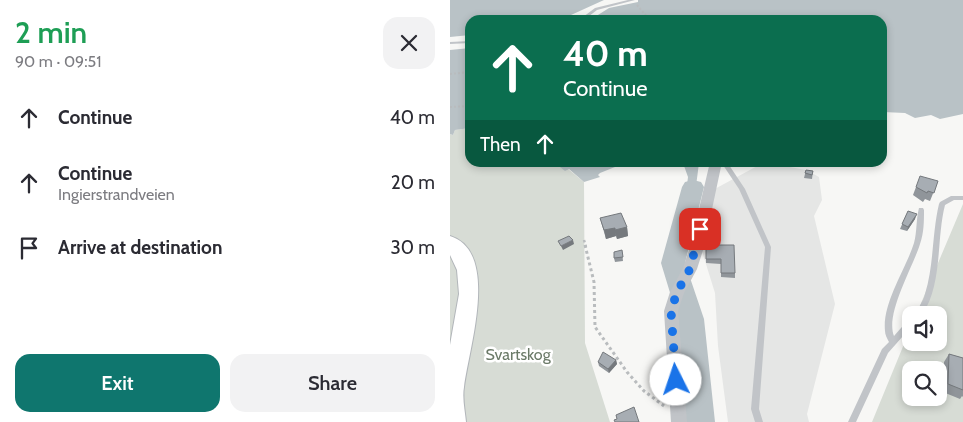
<!DOCTYPE html>
<meta charset="utf-8">
<style>
:root{--surface:#fff;--page:#f2f2f3;--text:#2b2b33;--muted:#7c7c81;--accent:#0f766e}
body{margin:0;font-family:Cabin,sans-serif;background:var(--page);color:var(--text);height:100vh;display:flex;flex-direction:column;font-size:19px;white-space:nowrap}
*{box-sizing:border-box;margin:0}
p{font-size:16px;color:var(--muted)}
.icon{flex:none;width:28px;height:28px;fill:none;stroke:currentColor;stroke-width:2;stroke-linecap:round;stroke-linejoin:round}
.map{position:relative;flex:1;overflow:hidden}
.details{display:flex;flex-direction:column;background:var(--surface);width:450px}
.details>*{flex:none}
.hud{position:absolute;left:15px;top:15px;width:422px;height:152px;border-radius:15px;box-shadow:0 2px 8px #0003;background:#0b6e4f;color:#fff;overflow:hidden}
.tools{position:absolute;left:452px;top:306px;display:grid;gap:10px}
.tools a{display:grid;place-items:center;width:45px;height:45px;border-radius:10px;background:var(--surface);box-shadow:0 2px 8px #0003;font-size:25px}
.pin{position:absolute;display:grid;place-items:center;width:42px;height:42px;color:#fff;margin:-21px;border-radius:10px;box-shadow:0 2px 8px #0006}
.me{position:absolute;width:55px;margin:-28px;rotate:356deg;stroke-linejoin:round;filter:drop-shadow(0 0 4px #0008)}
.turn{display:flex;align-items:center;gap:18px;height:105px;padding:0 15px;font-size:22px}
.turn .icon{width:65px;height:65px;stroke-width:2.5}
.turn b{display:block;font-size:35px;line-height:42px}
.then{display:flex;align-items:center;height:48px;padding:0 15px;background:#0003;gap:10px;font-size:19px}
.round{display:grid;place-items:center;flex:none;width:52px;height:52px;border-radius:15px;background:var(--page)}
.overview{display:flex;align-items:center;justify-content:space-between;height:85px;padding:0 15px}
h1{font-size:30px;font-weight:600;line-height:38px;color:#1e9e55}
.cta{display:flex;gap:10px;margin-top:auto;padding:10px 15px}
.cta a{flex:1;height:58px;border-radius:15px;background:var(--accent);color:#fff;font-size:20px;font-weight:600;line-height:58px;text-align:center}
.cta a+a{background:var(--page);color:var(--text)}
ul{padding:0;list-style:none}
li{display:flex;align-items:center;gap:15px;height:65px;padding:0 15px}
li div{flex:1}
li b{display:block;font-size:19px}
li em{font-style:normal}
main{display:flex;flex:1;min-height:0}
.map>svg:first-child{display:block}
.built{fill:#e5e6e5}
.green{fill:#d7dcd5;fill-rule:evenodd}
.water{fill:#b9c2c6}
.lines{fill:none;stroke-linecap:round;stroke-linejoin:round}
.river{fill:#b9c2c6;fill-rule:evenodd}
.secondary-casing{stroke:#b2b6ba;stroke-width:2}
.path-far2{stroke:#b9bcbe;stroke-width:2;stroke-dasharray:2 2;stroke-linecap:butt}
.path-far1{stroke:#b9bcbe;stroke-width:2.5;stroke-dasharray:2.5 2.5;stroke-linecap:butt}
.path{stroke:#b9bcbe;stroke-width:3;stroke-dasharray:3 3;stroke-linecap:butt}
.lane{fill:#c1c4c8;fill-rule:evenodd}
.street{fill:#c1c4c8;fill-rule:evenodd}
.secondary{fill:#fff;fill-rule:evenodd}
.wall{fill:#90959a}
.shaded-wall{fill:#75797d}
.building{fill:#a7adb3;stroke:#75797d}
.route{stroke:#1a73e8;stroke-width:9;stroke-dasharray:0 16.2}
.labels{text-anchor:middle;dominant-baseline:central;stroke-width:5;stroke-linejoin:round;paint-order:stroke}
.near-park-label{font-size:16px;fill:#6b7a68;stroke:#fff}
</style>
<main>
<section class="details">
<div class="overview"><div><h1>2 min</h1><p>90 m · 09:51</p></div><a class="round"><svg class="icon" aria-label="close" viewBox="0 0 24 24"><path d="M6 6l12 12M18 6L6 18"/></svg></a></div>
<ul>
<li><svg class="icon" aria-label="ahead" viewBox="0 0 24 24"><path d="M12 20V5M6 11l6-6 6 6"/></svg><div><b>Continue</b></div><em>40 m</em></li>
<li><svg class="icon" aria-label="ahead" viewBox="0 0 24 24"><path d="M12 20V5M6 11l6-6 6 6"/></svg><div><b>Continue</b><p>Ingierstrandveien</p></div><em>20 m</em></li>
<li><svg class="icon" aria-label="arrive" viewBox="0 0 24 24"><path d="M6 21V4h12l-3 4 3 4H6"/></svg><div><b>Arrive at destination</b></div><em>30 m</em></li>
</ul>
<div class="cta"><a>Exit</a><a>Share</a></div>
</section>
<div class="map">
<svg width="513" height="422" viewBox="0 0 513 422">
<rect width="100%" height="100%" fill="#f7f7f5"/>
<!-- built -->
<path class="built" d="M318,163l38,7 13,7 3,23 -8,16 21,88 -28,110 2,8h-81l-10,-76 -3,-53 -14,-45 10,-57 50,-27 5,2z"/>
<!-- green -->
<path class="green" d="M20,128v34l85,1 13,6 16,13 1,161 25,79h-160v-288l3,1 2,-5z
M513,204v218h-91l39,-95v15h28v-27h-23zM461,370h28v28h-28z"/>
<!-- water -->
<path class="water" d="M0,0h154l-44,20h-90v15l-20,2z
M188,0h325v114l-23,5 -9,-4 -16,3 -10,-5 -22,-1 -1,-92h-292l19,-12 29,-6z
M20,48v80l-15,2 -2,5 -3,-1v-84z
M105,163h70l-25,10 -2,2 2,2 -16,5 -15,-13 -4,2z
M233,163h16l-3,23 -9,-1 1,-8z"/>
<g class="lines">
<!-- river -->
<path class="river" d="M243,180l8,2 3,5 -19,76 19,56 11,103h-30l-7,-103 -17,-56 21,-76 3,-5z"/>
<defs>
<path id="secondary" d="M0,236c51,16 18,115 14,151 -2,11 1,24 2,35h-16v-77l9,-51 -2,-24 -7,-15z"/>
</defs>
<!-- secondary casing -->
<use href="#secondary" class="secondary-casing"/>
<!-- path-far2 -->
<path class="path-far2" d="M187,5l13,15
M0,74l20,-2
M0,107l20,-1"/>
<!-- path-far1 -->
<path class="path-far1" d="M134,240l2,7"/>
<!-- path -->
<path class="path" d="M135,245l9,37 1,45 32,45 17,19 20,15"/>
<!-- lane -->
<path class="lane" d="M178,0h7l-38,10 -13,10h-5l16,-12z
M20,41v2l-20,1v-2z
M271,162h6l18,27 26,58 -12,162 4,13h-8l-4,-13 14,-162 -26,-58z
M501,196h12v4h-9l-9,5c-9,35 -2,79 -23,110h-8c4,-7 9,-13 11,-21 9,-29 7,-61 14,-90l1,-2z
M469,208h4l1,2c0,11 0,23 -4,34 -7,23 -35,70 -26,92l14,-16 3,-1v8l-23,26 -32,69h-8l34,-73 7,-7c-2,-4 -4,-7 -4,-11 -3,-28 21,-62 29,-88 3,-11 2,-24 5,-35z"/>
<!-- street -->
<path class="street" d="M260,162h12l-18,85 -7,22 -13,24 -6,18 9,111h-16l-7,-111 6,-19 13,-24 7,-21z"/>
<!-- secondary -->
<use href="#secondary" class="secondary"/>
</g>
<!-- wall -->
<path class="wall" d="M356,170l7,1 -1,8 -8,-1z
M488,181l-8,20 -5,-2 -2,3 -10,-7 3,-8z
M458,211l7,8 -8,12 -7,-2z
M150,218l27,9 1,9 -11,3 -1,-3 -10,3z
M256,245l29,28v5l-14,-1v-13l-15,-1z
M172,250l1,11 -8,1 -1,-4z
M499,354l14,4v39l-1,-1 -2,3 -17,-7 1,-30z
M166,360l1,4 -8,9 -10,-7 -1,-4z"/>
<!-- shaded-wall -->
<path class="shaded-wall" d="M467,214l-2,5 -8,12 1,-4z
M177,227l1,9 -11,3 -2,-9z
M165,228l1,8 -10,3 -2,-9z
M123,240l1,4 -11,6 -2,-4z
M166,360l1,4 -8,9 -1,-4z"/>
<!-- building -->
<path class="building" d="M356,170l7,1 -1,4 -7,-2z
M470,176l18,5 -4,12 -6,-2 -1,2 -11,-6z
M458,211l9,3 -9,13 -6,-3z
M171,213l6,14 -12,3v-2l-11,2 -4,-12z
M119,236l4,4 -12,6 -3,-5z
M256,245h28l1,28h-14v-14h-15z
M172,250l1,7 -9,1v-6z
M153,352l13,8 -8,9 -10,-7z
M499,354l14,4v32l-15,-6z
M184,407l5,15h-24l-1,-2 3,-1 -1,-4z"/>
<g class="lines">
<!-- route -->
<path class="route" d="M226,380l-5,-69 6,-19 13,-23 10,-40"/>
</g>
<g class="labels">
<!-- near-park labels -->
<g class="near-park-label">
<text x="68" y="354">Svartskog</text>
</g>
</g>
</svg>
<div class="tools">
<a><svg class="icon" aria-label="sound" viewBox="0 0 24 24"><path d="M4 9h4l5-4v14l-5-4H4zM17 9q2 3 0 6"/></svg></a>
<a><svg class="icon" aria-label="search" viewBox="0 0 24 24"><circle cx="10" cy="10" r="6"/><path d="M15 15l6 6"/></svg></a>
</div>
<div class="pin" style="left:250px;top:229px;background:#d93025"><svg class="icon" aria-label="arrive" viewBox="0 0 24 24"><path d="M6 21V4h12l-3 4 3 4H6"/></svg></div>
<svg class="me" style="left:226px;top:380px" viewBox="-20 -20 40 40"><circle r="19" fill="#fff"/><path d="M0-13L10 11 0 6-10 11z" fill="#1a73e8"/></svg>
<div class="hud">
<div class="turn"><svg class="icon" aria-label="ahead" viewBox="0 0 24 24"><path d="M12 20V5M6 11l6-6 6 6"/></svg><div><b>40 m</b>Continue</div></div>
<div class="then">Then<svg class="icon" aria-label="ahead" viewBox="0 0 24 24"><path d="M12 20V5M6 11l6-6 6 6"/></svg></div>
</div>
</div>
</main>
